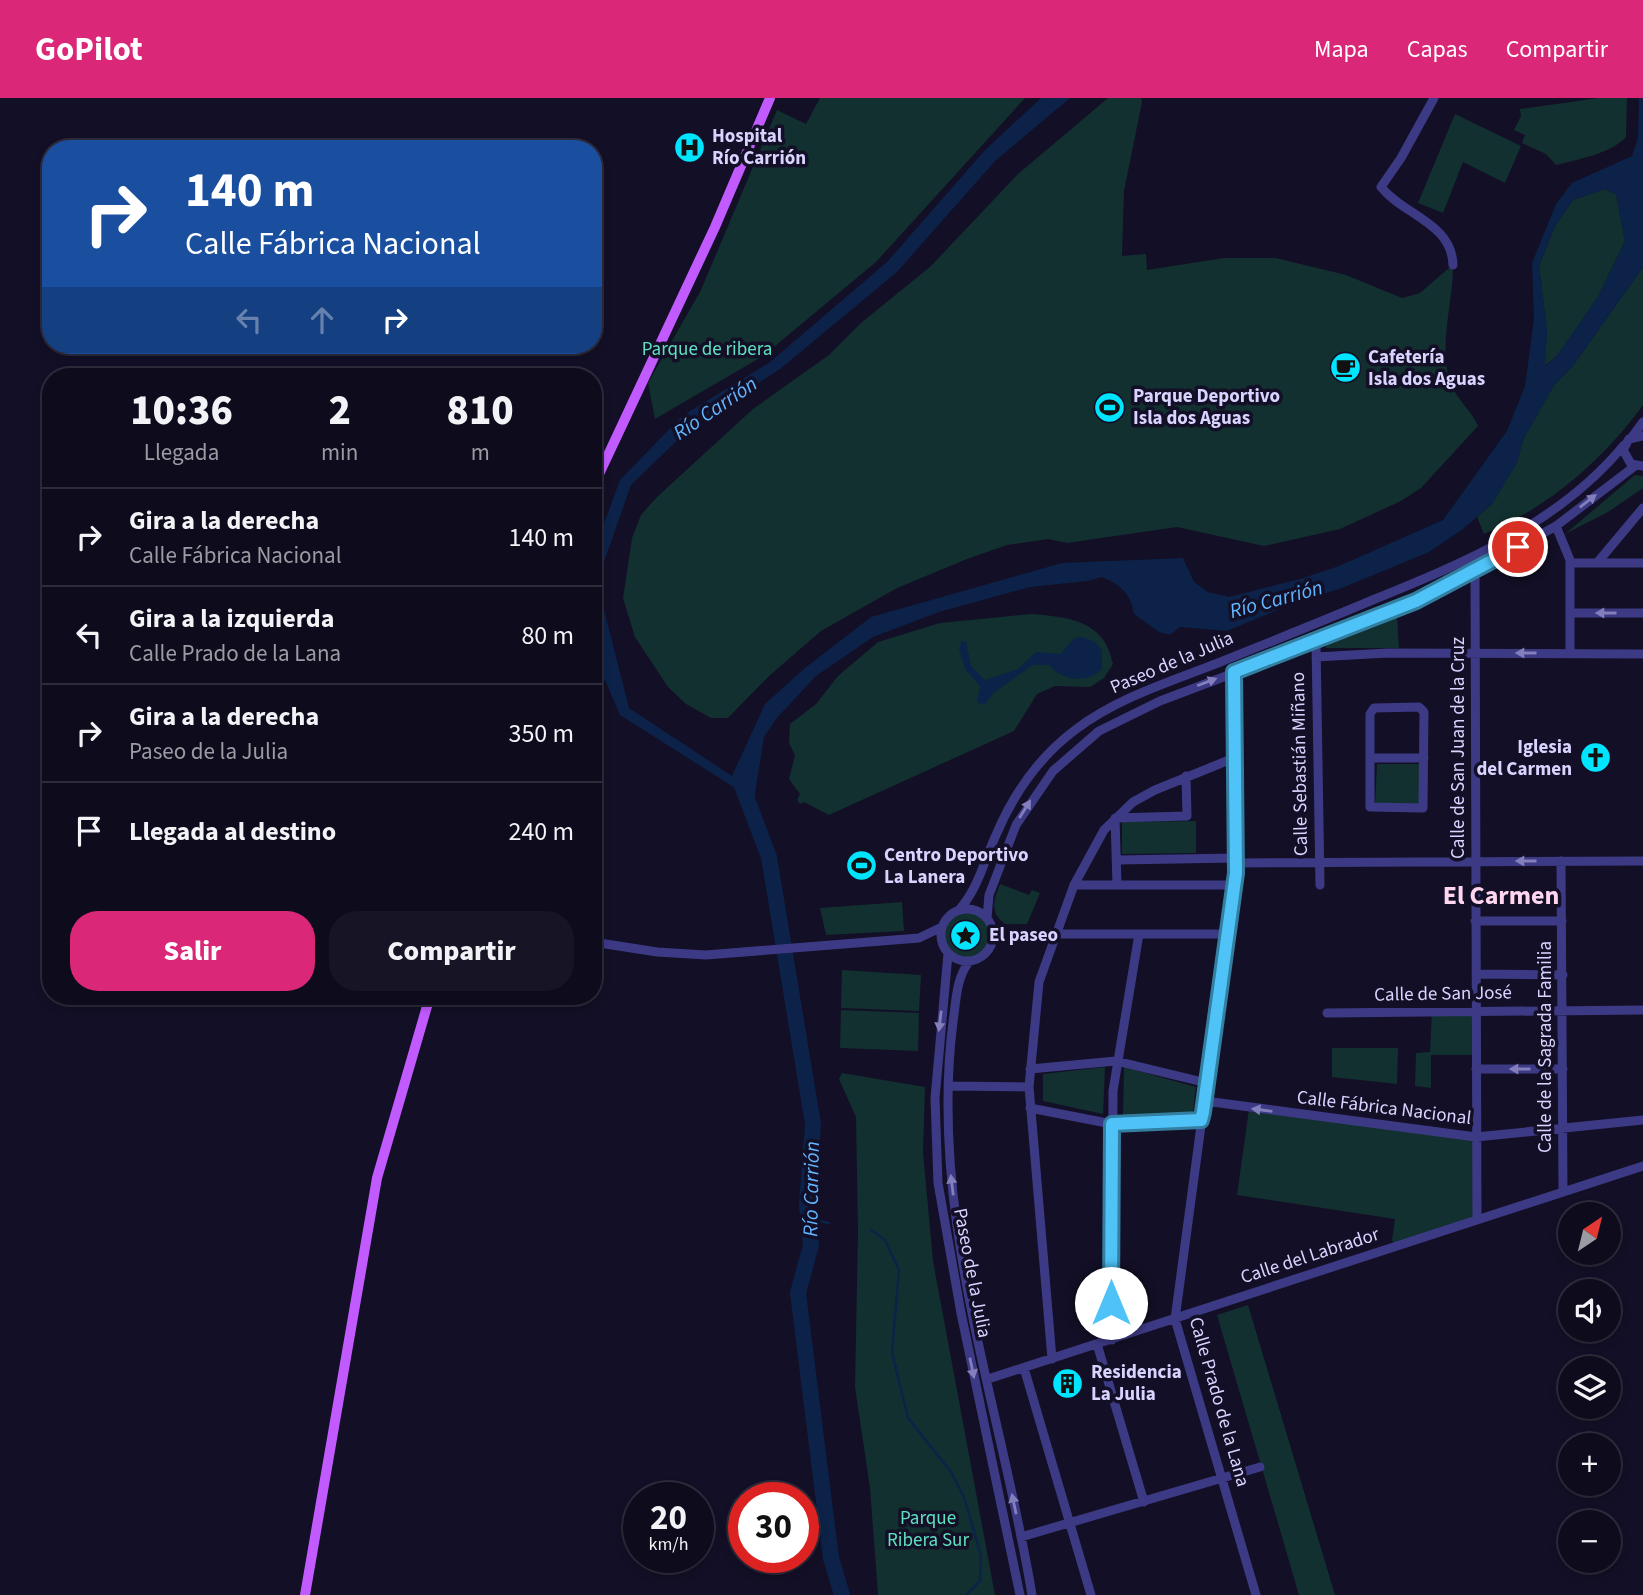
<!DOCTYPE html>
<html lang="es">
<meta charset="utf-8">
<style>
:root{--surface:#0e0b1c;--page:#171425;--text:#f1f3f6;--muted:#9b9ba3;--line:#2e2b3b;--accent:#db2777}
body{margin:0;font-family:"Source Sans 3",sans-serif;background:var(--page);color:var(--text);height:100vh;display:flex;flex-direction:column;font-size:26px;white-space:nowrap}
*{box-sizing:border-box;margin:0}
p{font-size:23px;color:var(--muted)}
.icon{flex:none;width:38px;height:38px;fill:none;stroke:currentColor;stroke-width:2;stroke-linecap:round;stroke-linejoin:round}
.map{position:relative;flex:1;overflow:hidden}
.panel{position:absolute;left:42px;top:270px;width:560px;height:637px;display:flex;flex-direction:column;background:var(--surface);border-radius:28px;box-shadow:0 4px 10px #0003,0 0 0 2px var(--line)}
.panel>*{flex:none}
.top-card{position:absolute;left:42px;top:42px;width:560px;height:214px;border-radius:28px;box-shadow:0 4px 10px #0003,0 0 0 2px var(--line);background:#1a4fa0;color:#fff;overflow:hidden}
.needle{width:46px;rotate:35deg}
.buttons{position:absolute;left:1558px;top:1104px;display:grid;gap:14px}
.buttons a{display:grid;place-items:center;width:63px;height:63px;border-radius:50%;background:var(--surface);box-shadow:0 4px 10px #0003,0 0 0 2px var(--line);font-size:35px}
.speed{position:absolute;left:623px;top:1384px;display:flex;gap:14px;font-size:35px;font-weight:700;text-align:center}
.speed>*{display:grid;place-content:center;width:91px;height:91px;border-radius:50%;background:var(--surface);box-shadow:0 4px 10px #0003,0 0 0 2px var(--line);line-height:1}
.speed small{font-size:18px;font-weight:400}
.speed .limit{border:10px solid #d22;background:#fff;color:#111}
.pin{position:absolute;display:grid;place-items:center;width:60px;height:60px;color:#fff;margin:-30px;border:4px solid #fff;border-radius:50%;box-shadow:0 2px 7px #0007}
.me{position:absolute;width:77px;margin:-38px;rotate:0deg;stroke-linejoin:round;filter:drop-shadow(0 0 5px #0008)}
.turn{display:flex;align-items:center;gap:24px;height:147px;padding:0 28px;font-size:32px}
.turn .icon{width:91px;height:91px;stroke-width:2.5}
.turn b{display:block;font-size:49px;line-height:60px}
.lanes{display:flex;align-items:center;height:66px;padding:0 28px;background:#0003;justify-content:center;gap:35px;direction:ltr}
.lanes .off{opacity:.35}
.eta{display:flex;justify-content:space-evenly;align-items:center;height:119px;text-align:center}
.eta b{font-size:42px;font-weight:800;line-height:49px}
.cta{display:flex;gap:14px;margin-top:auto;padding:14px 28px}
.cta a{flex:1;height:80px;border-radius:28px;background:var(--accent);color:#fff;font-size:28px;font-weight:800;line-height:80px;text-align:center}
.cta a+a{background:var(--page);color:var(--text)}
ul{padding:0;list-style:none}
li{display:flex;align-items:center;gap:21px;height:98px;padding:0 28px;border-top:2px solid var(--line)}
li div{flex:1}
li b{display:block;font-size:26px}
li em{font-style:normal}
header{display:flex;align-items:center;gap:42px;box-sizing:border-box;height:98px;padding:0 35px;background:var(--accent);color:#fff}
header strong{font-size:33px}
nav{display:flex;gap:38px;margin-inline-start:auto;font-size:24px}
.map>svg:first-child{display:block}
.green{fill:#12302f}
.water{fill:#0c2248;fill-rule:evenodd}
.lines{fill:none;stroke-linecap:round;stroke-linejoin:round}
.stream{stroke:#0c2248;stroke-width:2.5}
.river{stroke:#0c2248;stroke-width:16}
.minor{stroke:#3d3a85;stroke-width:9}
.major{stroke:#c25bff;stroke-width:10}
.oneway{fill:#837fbc}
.route-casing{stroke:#337fa1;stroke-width:18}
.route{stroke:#4fc3f7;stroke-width:12}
.labels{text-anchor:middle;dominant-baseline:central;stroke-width:7;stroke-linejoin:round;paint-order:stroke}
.poi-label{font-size:19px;font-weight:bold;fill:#d9d4ff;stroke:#130f26;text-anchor:start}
.park-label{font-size:19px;fill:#5fe0c0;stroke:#130f26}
.street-label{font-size:19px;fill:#d9d4ff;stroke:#130f26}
.water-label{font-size:21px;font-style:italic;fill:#62b6ff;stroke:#130f26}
.district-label{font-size:26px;font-weight:bold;fill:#ffd6f0;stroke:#130f26}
</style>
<header>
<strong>GoPilot</strong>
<nav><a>Mapa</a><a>Capas</a><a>Compartir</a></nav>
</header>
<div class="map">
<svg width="1643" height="1497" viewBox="0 0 1643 1497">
<rect width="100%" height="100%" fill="#130f26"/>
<!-- green -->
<path class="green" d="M820,0h205l-149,164 -113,94 -108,63 -7,-36 53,-93 76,-180 29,14z
M1108,0h33l1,4 -18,89 -2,65 24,-2 1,16 77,-12h52l70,17 56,23 18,-5 30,-26 3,3c-1,37 -15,79 -2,114 6,16 21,27 27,42l-57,62 -20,13 -61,28 -76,17 -87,-19 -110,16 -19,-4 -41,6 -40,14 -70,29 -76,43 -52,45 -41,42h-17l-25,-14 -18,-17 -33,-50 -12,-39 9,-60 9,-23 16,-18 96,-88 76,-54 32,-32 70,-57 87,-92z
M1599,0h28l-1,39c-16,17 -47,22 -70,28l-10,-11 -24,-11 3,-8 -11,-5 7,-14 -1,-7z
M1455,16l66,32 -16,37 -42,-21 -20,51 -25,-10z
M1605,91l11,5 9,47 -27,56 -41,59 -13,10 3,-34 -8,-66 16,-40 18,-26z
M1643,169v138c-39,54 -96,104 -159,129l-7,-17 15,-13 25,-42 6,-22 31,-55 18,-18z
M1635,377l8,1v12l-35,24 -43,22z
M1031,516c37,3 74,6 82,50l-9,14 -14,9 -35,-1 -18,8 -23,37 -185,84 -25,-13 -4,2 -3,-4 3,-6 -11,-15 6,-24 -6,-12 1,-19 26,-20 22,-28 40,-34 62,-19z
M1397,518l2,32h-73l-1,-4z
M1377,666h42v40h-44z
M1196,723v32l-74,1v-32z
M1000,786l29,11 3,-5 8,3 -13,31h-22c-16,-12 -11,-24 -5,-40z
M902,804l2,29 -78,4 -6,-27z
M941 837a26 26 0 1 1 52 0a26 26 0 1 1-52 0Z
M842,872l79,5 -2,36 -78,-3z
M841,912l78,3 -1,38 -78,-3z
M1432,913h44v44h-45v33l-16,-2 1,-33 14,-1z
M1332,950h66l-1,36 -65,-7z
M1105,969l-2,47 -60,-13v-27z
M1124,969l72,20 -3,25 -70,4z
M842,975l83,14 -2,65 10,109 62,334h-117l-8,-107 -15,-101 3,-156 -2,-114 -17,-38z
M1249,1011l227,28 1,82 -82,27 -3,-6 3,-21 -158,-24z
M1248,1207l87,290h-36l-82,-280z"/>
<!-- water -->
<path class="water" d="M1041,0h29l-75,63 -98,111 -117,97 -91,60 -58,56 -34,97 32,126 103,68 33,-72 40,-36 66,-51 191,-54 121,-5 11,24 14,10 21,5 71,-18 39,-13 104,-46 64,-89 18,-45 9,-67 -2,-56 24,-59 16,-21 60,-27 6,-18 1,-40h4v169l-71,100 -18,18 -31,55 -6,23 -25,41 -29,25 -34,23 -87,36 -53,17 -62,26 -47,-4 -10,8 -11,-3 -25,-18c-3,-20 -13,-29 -32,-37l-15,4 -57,6 -91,25 -66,25 -57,39 -40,43 -12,18 -10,63 -134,-85 -25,-58 -2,-104 27,-73 62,-64 88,-54 117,-100 98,-112zM1605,91l11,5 9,47 -27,56 -41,59 -12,10 2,-34 -8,-66 16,-40 18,-26z
M1083,539l12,5 7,8v19c-16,15 -39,12 -53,-4h-16l-38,27 -11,13 -7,-3 3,-16 -15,-17 -6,-21 3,-7h4l5,25 14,14 33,-11 18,-17 24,2 15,-16z"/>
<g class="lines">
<!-- stream -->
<path class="stream" d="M808,1121l21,4
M871,1132l14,10 14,30 -7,82 16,66 43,54 13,25 17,59 -1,25 -14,14"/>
<!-- river -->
<path class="river" d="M745,675l-3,13 27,71 44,267 -6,81 4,40 -13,48 33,265 11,37"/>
<!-- minor -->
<path class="minor" d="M1434,0l-33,60 -20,29c22,28 71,36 72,78
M1643,338l-14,3 -6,11 8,14 12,2
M1632,339l11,-15
M1556,428l14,34v93
M1570,465h73
M1597,465l46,-55
M1475,473l2,648
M1570,515h73
M1316,544l4,243
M1316,559l72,-4 255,1
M1234,574l1,201 -60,446 81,276
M1419,609l5,5 -1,96 -53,-1v-93l4,-6z
M1372,660h52
M1117,762l119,-2
M1561,763l2,330
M1236,765l407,-2
M1074,787h160
M1117,787l-2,-67 72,-2 -1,-40
M941 837a26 26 0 1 1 52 0a26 26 0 1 1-52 0Z
M959,812c19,-21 25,-49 37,-75 17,-40 43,-78 79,-105 42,-32 94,-48 143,-67 52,-21 105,-42 157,-64 91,-37 185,-76 249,-154
M987,820l2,-23 27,-70 37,-54 46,-40 61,-30 161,-61 138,-60 97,-54 79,-60
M1475,823h87
M993,842l22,-6h212
M593,844l64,10 49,3 213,-17 23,-11
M948,856l-13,144 3,85 23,130 59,282
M969,864c-13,16 -13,40 -16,60 -25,194 48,384 79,573
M1476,876l87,1
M1327,915l316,-3
M1030,971l86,-8 91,22
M1476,971h87
M948,988l81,1
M1205,1003l271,36 167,-17
M1030,1010l82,16 89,-4
M1112,1242l1,-249 26,-157
M1097,1246l47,158
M1052,1261l-23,-272 10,-105 35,-97 30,-55 29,-28 22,-12 79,-32
M1024,1270l67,227
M988,1281l655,-213
M1021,1439l239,-70"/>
<!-- major -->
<path class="major" d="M593,389l122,-260 55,-129
M305,1497l72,-417 53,-182"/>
</g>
<!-- one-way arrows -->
<defs><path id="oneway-solid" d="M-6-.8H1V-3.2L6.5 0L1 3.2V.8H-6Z" transform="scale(1.75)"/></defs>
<g class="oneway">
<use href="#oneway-solid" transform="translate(1588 403) rotate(-38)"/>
<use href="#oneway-solid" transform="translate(1606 515) rotate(180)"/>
<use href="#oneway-solid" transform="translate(1526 555) rotate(180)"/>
<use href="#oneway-solid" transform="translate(1207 584) rotate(-21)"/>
<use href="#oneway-solid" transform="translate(1025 711) rotate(-58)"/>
<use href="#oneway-solid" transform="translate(1526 763) rotate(-180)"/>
<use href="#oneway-solid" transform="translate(940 923) rotate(97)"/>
<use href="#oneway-solid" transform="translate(1520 971) rotate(180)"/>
<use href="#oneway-solid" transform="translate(1262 1012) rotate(-172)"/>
<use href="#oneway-solid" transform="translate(952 1087) rotate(-97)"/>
<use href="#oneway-solid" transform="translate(972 1270) rotate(78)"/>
<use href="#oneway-solid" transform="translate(1014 1406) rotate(-102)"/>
</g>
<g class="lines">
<defs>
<path id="route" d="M1111,1205l1,-179 89,-4 2,-8 33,-239 -2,-201 182,-71 102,-54"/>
</defs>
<!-- route casing -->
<use href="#route" class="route-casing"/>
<!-- route -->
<use href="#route" class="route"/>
</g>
<!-- icons -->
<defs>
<symbol id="hospital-disc" viewBox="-11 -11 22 22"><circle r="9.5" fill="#00e5ff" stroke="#130f26"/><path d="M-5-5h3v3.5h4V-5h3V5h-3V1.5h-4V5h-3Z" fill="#111"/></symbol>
<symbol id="cafe-disc" viewBox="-11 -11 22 22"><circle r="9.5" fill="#00e5ff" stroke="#130f26"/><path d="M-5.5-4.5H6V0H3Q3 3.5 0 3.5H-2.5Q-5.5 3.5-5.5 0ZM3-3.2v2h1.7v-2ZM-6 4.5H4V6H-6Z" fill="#111"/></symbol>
<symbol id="stadium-disc" viewBox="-11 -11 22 22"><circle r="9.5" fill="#00e5ff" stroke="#130f26"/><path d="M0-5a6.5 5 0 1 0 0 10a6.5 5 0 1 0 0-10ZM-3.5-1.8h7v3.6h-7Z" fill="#111"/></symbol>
<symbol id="church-disc" viewBox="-11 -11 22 22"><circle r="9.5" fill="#00e5ff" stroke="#130f26"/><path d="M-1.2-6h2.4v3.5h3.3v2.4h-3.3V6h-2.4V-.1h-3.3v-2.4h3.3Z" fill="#111"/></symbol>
<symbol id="sight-disc" viewBox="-11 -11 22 22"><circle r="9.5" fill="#00e5ff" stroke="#130f26"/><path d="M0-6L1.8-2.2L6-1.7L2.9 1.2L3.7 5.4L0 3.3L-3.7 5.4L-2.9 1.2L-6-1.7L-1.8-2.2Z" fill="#111"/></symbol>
<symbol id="building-disc" viewBox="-11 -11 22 22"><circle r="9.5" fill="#00e5ff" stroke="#130f26"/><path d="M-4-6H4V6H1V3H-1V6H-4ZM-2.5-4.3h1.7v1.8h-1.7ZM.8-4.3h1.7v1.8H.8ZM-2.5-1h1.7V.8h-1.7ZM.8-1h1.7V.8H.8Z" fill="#111"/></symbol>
</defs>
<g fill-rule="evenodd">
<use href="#hospital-disc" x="672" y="32" width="35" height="35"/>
<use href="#cafe-disc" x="1328" y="252" width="35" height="35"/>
<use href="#stadium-disc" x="1092" y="292" width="35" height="35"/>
<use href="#church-disc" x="1578" y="642" width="35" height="35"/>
<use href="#stadium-disc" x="844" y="750" width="35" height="35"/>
<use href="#sight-disc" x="948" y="820" width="35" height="35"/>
<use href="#building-disc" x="1050" y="1268" width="35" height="35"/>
</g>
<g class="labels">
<!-- poi labels -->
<g class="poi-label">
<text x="712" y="38">Hospital<tspan x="712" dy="22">Río Carrión</tspan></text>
<text x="1368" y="259">Cafetería<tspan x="1368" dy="22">Isla dos Aguas</tspan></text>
<text x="1133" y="298">Parque Deportivo<tspan x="1133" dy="22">Isla dos Aguas</tspan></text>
<text x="1572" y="649" text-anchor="end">Iglesia<tspan x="1572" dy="22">del Carmen</tspan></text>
<text x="884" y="757">Centro Deportivo<tspan x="884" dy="22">La Lanera</tspan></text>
<text x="989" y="837">El paseo</text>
<text x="1091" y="1274">Residencia<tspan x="1091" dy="22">La Julia</tspan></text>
</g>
<!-- park labels -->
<g class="park-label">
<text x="707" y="251">Parque de ribera</text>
<text x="928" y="1420">Parque<tspan x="928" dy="22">Ribera Sur</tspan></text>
</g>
<!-- street labels -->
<g class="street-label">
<text transform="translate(1172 565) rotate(-23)">Paseo de la Julia</text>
<text transform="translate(1458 650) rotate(-90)">Calle de San Juan de la Cruz</text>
<text transform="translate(1300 666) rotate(-91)">Calle Sebastián Miñano</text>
<text transform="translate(1443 896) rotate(-1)">Calle de San José</text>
<text transform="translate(1545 949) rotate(-90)">Calle de la Sagrada Familia</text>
<text transform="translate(1384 1010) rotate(7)">Calle Fábrica Nacional</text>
<text transform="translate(1310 1158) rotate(-18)">Calle del Labrador</text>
<text transform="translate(972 1175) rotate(79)">Paseo de la Julia</text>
<text transform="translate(1219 1304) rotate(74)">Calle Prado de la Lana</text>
</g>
<!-- water labels -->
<g class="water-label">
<text transform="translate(715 310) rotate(-34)">Río Carrión</text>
<text transform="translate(1276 501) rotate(-15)">Río Carrión</text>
<text transform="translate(811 1091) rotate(-89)">Río Carrión</text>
</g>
<!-- district labels -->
<g class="district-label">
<text x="1501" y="797">El Carmen</text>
</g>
</g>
</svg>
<div class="buttons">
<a><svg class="needle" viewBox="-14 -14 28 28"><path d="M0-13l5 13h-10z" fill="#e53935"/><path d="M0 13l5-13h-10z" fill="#9b9ba3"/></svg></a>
<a><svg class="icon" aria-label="sound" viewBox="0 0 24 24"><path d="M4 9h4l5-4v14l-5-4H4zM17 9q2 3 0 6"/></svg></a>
<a><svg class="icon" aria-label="layers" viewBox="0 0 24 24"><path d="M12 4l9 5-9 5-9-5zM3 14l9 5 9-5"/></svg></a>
<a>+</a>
<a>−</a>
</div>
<div class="speed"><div>20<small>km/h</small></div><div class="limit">30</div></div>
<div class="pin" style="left:1518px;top:449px;background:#d93025"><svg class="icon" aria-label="arrive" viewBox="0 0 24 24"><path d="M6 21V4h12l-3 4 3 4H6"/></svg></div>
<svg class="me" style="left:1111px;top:1205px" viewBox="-20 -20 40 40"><circle r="19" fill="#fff"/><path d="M0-13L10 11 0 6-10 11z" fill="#4fc3f7"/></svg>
<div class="top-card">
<div class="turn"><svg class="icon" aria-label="right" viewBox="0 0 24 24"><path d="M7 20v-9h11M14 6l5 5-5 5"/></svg><div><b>140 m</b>Calle Fábrica Nacional</div></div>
<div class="lanes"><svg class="icon off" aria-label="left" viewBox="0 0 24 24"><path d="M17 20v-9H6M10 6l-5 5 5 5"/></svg><svg class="icon off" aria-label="ahead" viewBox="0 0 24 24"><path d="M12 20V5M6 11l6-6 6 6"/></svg><svg class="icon" aria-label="right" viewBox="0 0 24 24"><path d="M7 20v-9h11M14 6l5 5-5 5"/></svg></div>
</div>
<section class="panel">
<div class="eta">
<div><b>10:36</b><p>Llegada</p></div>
<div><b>2</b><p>min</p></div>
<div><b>810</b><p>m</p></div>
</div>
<ul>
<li><svg class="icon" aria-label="right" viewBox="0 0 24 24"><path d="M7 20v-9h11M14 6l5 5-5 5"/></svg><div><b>Gira a la derecha</b><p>Calle Fábrica Nacional</p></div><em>140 m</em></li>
<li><svg class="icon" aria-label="left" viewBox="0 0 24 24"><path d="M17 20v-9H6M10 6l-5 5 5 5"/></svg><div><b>Gira a la izquierda</b><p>Calle Prado de la Lana</p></div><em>80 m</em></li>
<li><svg class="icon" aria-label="right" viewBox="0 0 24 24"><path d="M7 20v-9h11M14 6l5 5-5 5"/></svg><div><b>Gira a la derecha</b><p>Paseo de la Julia</p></div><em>350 m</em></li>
<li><svg class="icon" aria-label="arrive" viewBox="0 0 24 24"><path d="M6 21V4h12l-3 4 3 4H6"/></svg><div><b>Llegada al destino</b></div><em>240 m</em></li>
</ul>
<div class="cta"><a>Salir</a><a>Compartir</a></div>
</section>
</div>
